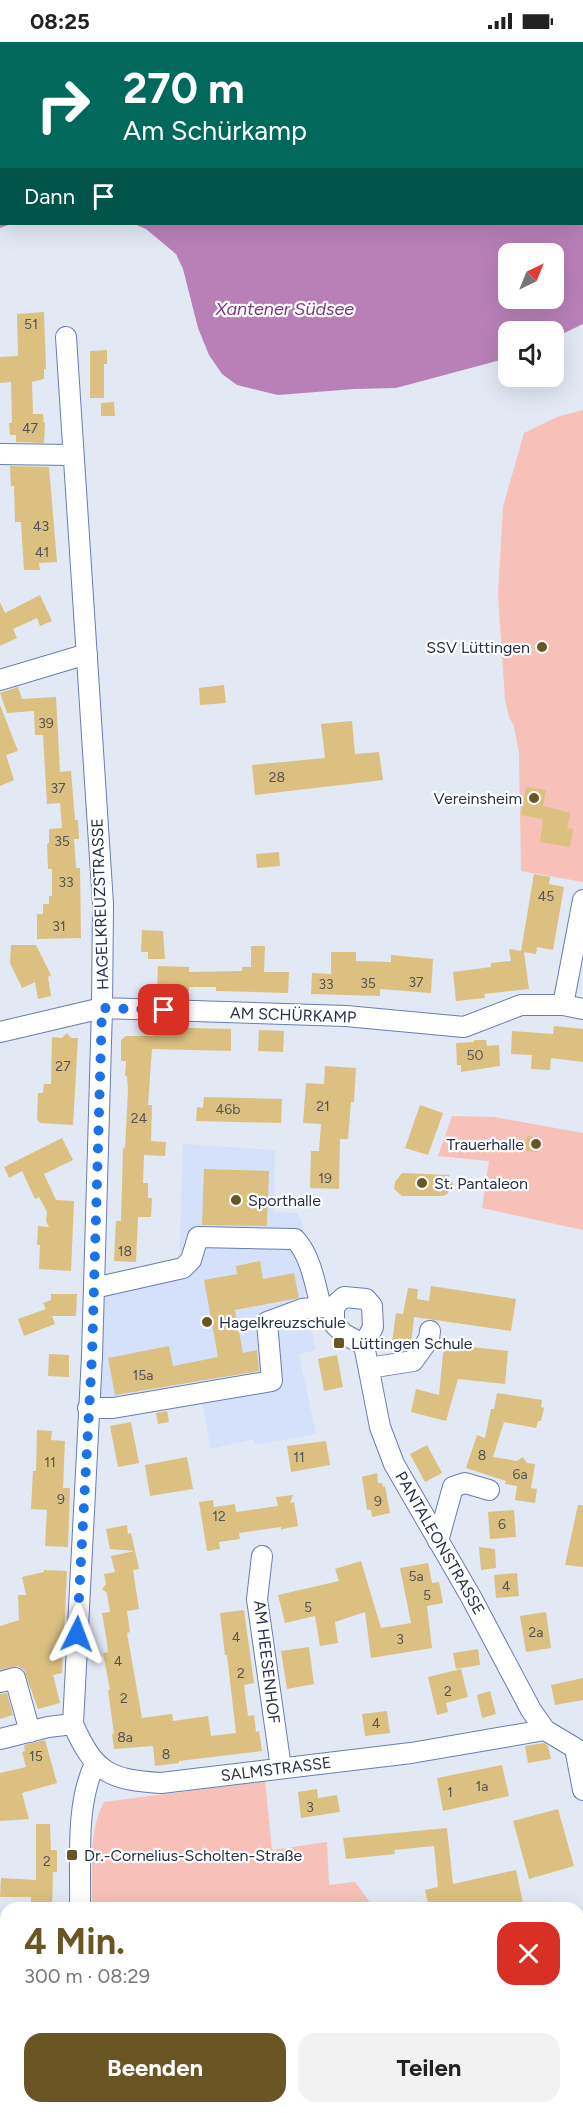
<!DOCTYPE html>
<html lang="de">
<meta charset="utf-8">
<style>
:root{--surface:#fff;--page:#f2f2f2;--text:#222;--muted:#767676;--accent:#6a5524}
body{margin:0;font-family:Figtree,sans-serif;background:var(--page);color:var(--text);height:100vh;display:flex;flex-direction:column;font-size:22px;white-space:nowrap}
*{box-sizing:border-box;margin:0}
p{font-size:20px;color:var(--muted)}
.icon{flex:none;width:33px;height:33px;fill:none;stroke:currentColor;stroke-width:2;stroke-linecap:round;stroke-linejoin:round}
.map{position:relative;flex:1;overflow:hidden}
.sheet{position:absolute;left:0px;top:1860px;width:584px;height:212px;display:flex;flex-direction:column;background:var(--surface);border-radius:18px 18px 0 0;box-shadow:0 6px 24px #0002}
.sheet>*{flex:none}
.guide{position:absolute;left:0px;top:0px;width:584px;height:183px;box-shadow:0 6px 24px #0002;background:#00695c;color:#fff;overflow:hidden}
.needle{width:39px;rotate:43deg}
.tools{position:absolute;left:498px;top:201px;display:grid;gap:12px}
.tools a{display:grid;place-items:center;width:66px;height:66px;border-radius:12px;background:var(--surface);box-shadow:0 6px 24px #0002;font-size:30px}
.pin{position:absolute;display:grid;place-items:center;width:51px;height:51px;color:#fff;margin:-26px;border-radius:12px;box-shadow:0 3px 9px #0006}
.me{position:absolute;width:66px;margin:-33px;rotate:3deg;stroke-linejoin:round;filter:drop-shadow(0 0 4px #0008)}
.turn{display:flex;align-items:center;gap:21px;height:126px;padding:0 24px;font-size:27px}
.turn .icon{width:78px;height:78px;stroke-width:2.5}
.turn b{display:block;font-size:42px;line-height:51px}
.then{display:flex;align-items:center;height:57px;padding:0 24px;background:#0003;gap:12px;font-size:22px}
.round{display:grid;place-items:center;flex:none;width:63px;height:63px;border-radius:18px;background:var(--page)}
.head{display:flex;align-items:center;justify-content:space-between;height:102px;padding:0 24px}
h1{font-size:36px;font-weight:700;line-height:45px;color:var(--accent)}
.primary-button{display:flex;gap:12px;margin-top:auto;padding:12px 24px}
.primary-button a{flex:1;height:69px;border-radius:18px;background:var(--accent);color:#fff;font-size:24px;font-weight:700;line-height:69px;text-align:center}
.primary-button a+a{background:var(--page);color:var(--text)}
.status{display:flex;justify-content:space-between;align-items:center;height:42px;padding:0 30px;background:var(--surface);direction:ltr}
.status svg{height:16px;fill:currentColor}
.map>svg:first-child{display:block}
.built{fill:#d5e1fb}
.green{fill:#f7c0b8}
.water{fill:#b980b8;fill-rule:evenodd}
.building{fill:#dbc081}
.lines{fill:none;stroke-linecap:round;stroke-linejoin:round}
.minor-casing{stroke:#677db3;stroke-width:22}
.minor{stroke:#fff;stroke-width:20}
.route{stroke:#1a73e8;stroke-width:10;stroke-dasharray:0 18}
.poi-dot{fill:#6a5524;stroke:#fff;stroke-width:2}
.labels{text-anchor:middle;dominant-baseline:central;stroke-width:4.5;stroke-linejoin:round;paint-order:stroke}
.number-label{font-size:14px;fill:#545456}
.poi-label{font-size:16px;fill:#273047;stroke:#fff;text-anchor:start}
.street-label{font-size:16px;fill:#273047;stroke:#fff}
.water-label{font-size:18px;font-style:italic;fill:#7c377d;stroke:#fff}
</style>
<div class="status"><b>08:25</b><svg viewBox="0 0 49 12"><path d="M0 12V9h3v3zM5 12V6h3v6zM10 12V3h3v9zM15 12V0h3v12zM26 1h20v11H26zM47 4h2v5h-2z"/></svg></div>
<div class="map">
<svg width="583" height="2071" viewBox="0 0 583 2071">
<rect width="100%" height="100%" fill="#e2e8f4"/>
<!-- built -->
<path class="built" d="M183,1102l92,6 -1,62 24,1 26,75 -20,6 12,56 -17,4 17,80 -61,11 -1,-6 -43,10 -10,-53 -101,3 5,-120 74,-13z"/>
<!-- green -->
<path class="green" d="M583,368v472l-62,-11 -2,-118 -5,-27 -5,-9 -4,-18 -7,-104 5,-88 21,-74 33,-16z
M452,1074l42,1 89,16v97l-101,-22 7,-47 -51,-5z
M265,1739l7,69 55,-8 2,43 26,-3 19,26h-282c1,-35 -5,-74 12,-106z
M109,2066h136l-24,5h-112z"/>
<!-- water -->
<path class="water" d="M0,0h583v282l-29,14v-6h-46v26l-112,30 -42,1 -76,6 -41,-10 -15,-11 -13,-19 -11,-27 -15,-59 -7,-15 -30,-25 -12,-5h448v-180h-580v180h9l-11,4zM508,212h46v44h-46z"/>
<!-- building -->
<path class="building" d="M44,270l2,57h-2v10l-12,3 1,32h10l1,9h1l-1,20 -28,-1v-7h-6l-1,-12h3l-1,-41 -11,1v-26l18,-1 -1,-42z
M107,308v14h-3v34h-14v-47z
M114,360l1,14h-14v-13z
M10,424l39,1 8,95 -18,1 1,7h-16l-3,-48h-6l-1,-36h-3z
M40,553l12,26 -12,5 -3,-8 -24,11 4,9 -17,8v-44l5,11z
M224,643l2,18 -26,2 -1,-17z
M18,645l4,12 34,-2 4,75 11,-1 4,49h3l1,19h-5l2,29h4l1,70 -44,1v-25h6v-10h6v-8h3v-27h-4l-1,-25 2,-1v-14l13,-1 -2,-25 -13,1 -4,-69h-8l-1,-24 -27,2 -7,-20z
M0,663l18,46 -12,4 8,25 -14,6z
M352,679l3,33 24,-2 4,28 -128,15 -3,-30 73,-7 -4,-34z
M526,745l20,3 -3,16 27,7 -3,15 6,1 -3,18 -30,-5 3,-23 -22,-4z
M279,810l1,14 -23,2 -1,-14z
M534,832l16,3 -1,7 15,3 -11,63 -16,-3 -1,7 -12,-2 5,37 -45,5 1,4 -29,3 -3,-29 38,-5v-4l20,-2 -2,-12 12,2z
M142,888l21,1 2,28h-17v-7h-7z
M11,903h25l15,30 -3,2 3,19 -13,3 -3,-17 -13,6 -12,-25z
M251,904h14l-1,26h25l-1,21 -72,-2v-4h-27v4l-32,-1 1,-24 31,1v5l53,-1v-4h9z
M331,910h25v9l35,1v-7l42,4 -2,34 -51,-4v7l-69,-2 1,-21 19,1z
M554,984l29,3v33l-32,-4 -1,12 -19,-1 1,-14 -21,-1 1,-23 41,3z
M153,985l78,2v22l-79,-2 -4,56h4l-1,36 15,1 -1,14 -21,-1 -1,28h5v15h4l-1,19h-13l-2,45 -22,-1 2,-40h5l2,-73h2l3,-58 -1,-14h-2l1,-15h-5v-21l5,-4h27z
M259,988l25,1 -1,21 -25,-1z
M67,991l4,5h7l-5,87 -33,-2 -3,-4 1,-26h5l1,-9h7l1,-47 10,1z
M474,998h12l1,6 12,-1 1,21 -39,6v-7h-4l-1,-22 18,-1z
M325,1024l31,2 -2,34h-3l-3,37h-8l-1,50 -29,-1 1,-37h8l2,-27 -18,-1 3,-40 18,1z
M204,1055l78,2 -1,24 -85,-2 1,-14 6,1z
M420,1063l23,8 -15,42 -23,-7z
M527,1094l13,2 -3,15 -13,-3z
M62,1096l11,22 -29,14 12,26 18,1 -3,70 -32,-2 1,-24h-3l1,-19 11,1 -3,-6 1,-9 -8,-15 -4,2 -13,-28 -13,7 -5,-11z
M204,1127l65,2 -2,55 -65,-1z
M402,1131l47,2v4l4,5 -6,10 -4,2h-41l-8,-7 1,-7z
M260,1219l3,18 31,-6 5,25 -64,12 8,43 14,-3 2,21 -144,24 -7,-37 61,-12 4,20 45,-9 -14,-77 33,-6 -1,-8z
M431,1244l85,13 -5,32 -97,-14 -3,27 -5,6h-15l5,-37 7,1 5,-26 10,1 -1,10 12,2z
M51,1252h26l-1,22h-24l3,8 -31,12 -6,-17 28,-10 -3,-6 8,-3z
M444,1302l64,7 -3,33 -47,-5 -12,42 -35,-9 5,-23 23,6z
M49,1312l20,1v22l-21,-1z
M337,1313l6,32 -19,4 -6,-32z
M497,1351l45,7 -1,7 3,1 -3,13h-3l-2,7 -32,-6 -11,35 24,4 6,-4 4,6 8,1 -4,24 6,1 -2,14 -20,-3 2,-14 -12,-2 1,-3 -40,-13 11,-33 8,3 6,-29h3z
M167,1369l2,11 -11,2 -2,-11z
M131,1380l8,41 -21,4 -8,-41z
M37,1388l15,1 -1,9 14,1 -2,47h7l-2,59 -23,-1 2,-36 -16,-1 2,-38h3z
M326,1399l4,24 -39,7 -4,-26z
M427,1403l15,28 -17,9 -15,-28z
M187,1415l6,32 -43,7 -5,-31z
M377,1431l1,10h4l1,4 2,-1 5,27 -18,4 -1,-7h-4l-5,-33z
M293,1453l-3,8 4,-1 4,24 -16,3 -1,2v-4l-42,6 1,6 -21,3 1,7 -13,2 -8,-49 14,-2 1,7 21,-3 1,8 42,-6 -2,-9z
M578,1463h5v62l-18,-2z
M514,1468l2,27 -26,2 -2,-27z
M127,1483l1,9 3,-1 4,18 -25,-2 -4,-20z
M479,1505l16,2 1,19 -15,2z
M135,1509l4,18 -6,1 6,39 -12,2 3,21 -3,1 15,85 30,-4 1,7 35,-5 3,20 25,-3 -9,-78h-2l-5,-42 24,-3 10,73 -10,2 4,31 6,-1 2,17 3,-1 3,20 -83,10v2l-24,3 -2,-20 -39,3 -2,-15h2l-6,-44h2l-7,-37 5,-1 -1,-9 -5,-30 8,-1 -3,-19 -5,-4 4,-5 -2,-10 11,-2 -4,-16z
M361,1519l20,67 30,-5 -11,-55 28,-5 4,20 7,-1 4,21 -16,3 5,42 -61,10 -6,-46 -30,10 3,21 -18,3 -5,-30 -30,7 -7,-28 61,-14 -4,-12z
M44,1528l23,1 -5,102 -9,2 7,28 -22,6 -14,-39 -6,-4 -18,4v-44l19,-6 -1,-25h8l-4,-18 22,-5z
M517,1531l2,23 -23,2 -2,-23z
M546,1570l5,36 -25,4 -6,-36z
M309,1605l5,37 -27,5 -6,-38z
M478,1607l2,16 -24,4 -3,-16z
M461,1627l7,28 -22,6 2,9 -11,3 -9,-38z
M583,1636v22l-28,5 -4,-20z
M490,1649l6,23 -14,4 -5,-23z
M7,1651l6,22 -13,4v-25z
M387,1669l3,22 -25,3 -3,-22z
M45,1698l12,43 -35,10 7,26 -29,2v-48l26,-6 -4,-15 3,-1 -1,-6z
M544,1701l4,3 3,13 -23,4 -3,-17z
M502,1723l7,31 -66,15 -6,-33z
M317,1747l1,9 19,-3 3,17 -39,6 -3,-26z
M558,1767l16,57 -45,13 -16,-58z
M36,1782h14l1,26h6v22h-4l-1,36h-21v-11h-31l1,-19 35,2z
M447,1786l6,56 63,-14 8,38h-95l-4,-18 13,-3 -4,-41 -40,4 1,4 -49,5 -3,-21z"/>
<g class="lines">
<defs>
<path id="minor" d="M66,295l37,567 -1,104 -10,348 -19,368c21,48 36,56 88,59l250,-30 134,-23 30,18
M0,412l72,1
M0,638l87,-26
M563,963l20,-105
M0,990l102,-24 244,8 118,11 57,-22h42l20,4
M94,1246l89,-20 8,-8 7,-23 97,2c16,17 20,45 26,68
M344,1255l22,2 6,7 1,21 -9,18 -20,-11 -10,-10v-18z
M364,1303l16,82 14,37 77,133 60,113 14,20
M369,1326l44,-7 16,-22 1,-8
M88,1366h25l159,-27 -5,-59 35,-13 32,-3
M438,1499l15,-54 12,-4 24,7
M262,1514l-5,43 24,169
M0,1640l15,-4 15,54
M0,1697l48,-12 25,-3
M575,1706l8,42
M80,1866c1,-45 -5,-104 15,-144
M578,2003h5
M96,2066v5
M421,2066v5
M516,2066v5
M252,2071l23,-5"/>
</defs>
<!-- minor casing -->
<use href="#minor" class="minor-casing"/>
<!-- minor -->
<use href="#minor" class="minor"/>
</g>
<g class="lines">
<!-- route -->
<path class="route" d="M77,1592l15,-278 10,-348 62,2"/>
</g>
<!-- markers -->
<g class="poi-dot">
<circle cx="542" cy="605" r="6"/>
<circle cx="534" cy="756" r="6"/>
<circle cx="536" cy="1102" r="6"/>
<circle cx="422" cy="1141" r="6"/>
<circle cx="236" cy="1158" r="6"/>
<circle cx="207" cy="1280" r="6"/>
<rect x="333" y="1295" width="12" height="12" rx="3"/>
<rect x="66" y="1807" width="12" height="12" rx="3"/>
</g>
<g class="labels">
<!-- number labels -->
<g class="number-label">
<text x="31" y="282">51</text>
<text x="30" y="386">47</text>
<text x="41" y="484">43</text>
<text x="42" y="510">41</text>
<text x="46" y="681">39</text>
<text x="277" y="735">28</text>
<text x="58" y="746">37</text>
<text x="62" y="799">35</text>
<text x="66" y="840">33</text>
<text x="546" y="854">45</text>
<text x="59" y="884">31</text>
<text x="416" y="940">37</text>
<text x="368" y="941">35</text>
<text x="326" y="942">33</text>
<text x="475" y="1013">50</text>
<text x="63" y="1024">27</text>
<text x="323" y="1064">21</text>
<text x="228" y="1067">46b</text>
<text x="139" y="1076">24</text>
<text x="325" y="1136">19</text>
<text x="125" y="1209">18</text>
<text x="143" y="1333">15a</text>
<text x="482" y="1413">8</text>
<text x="299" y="1415">11</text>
<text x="50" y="1420">11</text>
<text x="520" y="1432">6a</text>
<text x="61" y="1457">9</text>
<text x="378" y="1459">9</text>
<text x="219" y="1474">12</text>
<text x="502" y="1482">6</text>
<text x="416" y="1534">5a</text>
<text x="506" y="1544">4</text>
<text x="427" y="1553">5</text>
<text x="308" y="1565">5</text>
<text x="536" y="1590">2a</text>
<text x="236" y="1595">4</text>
<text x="400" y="1597">3</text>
<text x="118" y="1619">4</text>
<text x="241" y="1631">2</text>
<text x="448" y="1649">2</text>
<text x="124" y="1656">2</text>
<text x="376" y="1681">4</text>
<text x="125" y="1695">8a</text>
<text x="166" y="1712">8</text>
<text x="36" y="1714">15</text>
<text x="482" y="1744">1a</text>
<text x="450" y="1750">1</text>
<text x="310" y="1765">3</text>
<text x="47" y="1819">2</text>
</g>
<!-- poi labels -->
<g class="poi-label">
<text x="530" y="605" text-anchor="end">SSV Lüttingen</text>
<text x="522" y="756" text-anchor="end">Vereinsheim</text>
<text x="524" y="1102" text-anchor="end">Trauerhalle</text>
<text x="434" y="1141">St. Pantaleon</text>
<text x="248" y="1158">Sporthalle</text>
<text x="219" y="1280">Hagelkreuzschule</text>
<text x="351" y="1301">Lüttingen Schule</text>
<text x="84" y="1813">Dr.-Cornelius-Scholten-Straße</text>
</g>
<!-- street labels -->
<g class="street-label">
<text transform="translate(100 862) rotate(-92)">HAGELKREUZSTRASSE</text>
<text transform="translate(293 973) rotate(2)">AM SCHÜRKAMP</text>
<text transform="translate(440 1501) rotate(60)">PANTALEONSTRASSE</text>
<text transform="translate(267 1620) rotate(83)">AM HEESENHOF</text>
<text transform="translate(276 1727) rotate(-7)">SALMSTRASSE</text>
</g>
<!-- water labels -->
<g class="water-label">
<text x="285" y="267">Xantener Südsee</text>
</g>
</g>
</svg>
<div class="tools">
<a><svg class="needle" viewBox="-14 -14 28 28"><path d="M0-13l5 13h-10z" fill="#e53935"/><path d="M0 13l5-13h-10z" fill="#767676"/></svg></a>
<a><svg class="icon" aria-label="sound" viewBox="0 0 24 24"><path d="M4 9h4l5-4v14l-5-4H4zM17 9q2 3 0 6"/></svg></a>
</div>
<div class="pin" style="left:164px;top:968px;background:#d93025"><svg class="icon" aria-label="arrive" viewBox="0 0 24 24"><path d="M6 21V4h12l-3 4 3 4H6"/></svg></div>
<svg class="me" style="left:77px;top:1592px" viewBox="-20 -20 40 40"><path d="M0-17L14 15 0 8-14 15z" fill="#1a73e8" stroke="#fff" stroke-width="4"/></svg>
<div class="guide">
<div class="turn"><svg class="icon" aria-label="right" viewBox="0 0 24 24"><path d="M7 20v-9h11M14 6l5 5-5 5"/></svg><div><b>270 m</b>Am Schürkamp</div></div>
<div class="then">Dann<svg class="icon" aria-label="arrive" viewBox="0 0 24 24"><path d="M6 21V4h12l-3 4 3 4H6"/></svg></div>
</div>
<section class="sheet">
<div class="head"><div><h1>4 Min.</h1><p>300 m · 08:29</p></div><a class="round" style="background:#d93025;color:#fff"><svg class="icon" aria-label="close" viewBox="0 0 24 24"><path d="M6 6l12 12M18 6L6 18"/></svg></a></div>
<div class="primary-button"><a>Beenden</a><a>Teilen</a></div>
</section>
</div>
